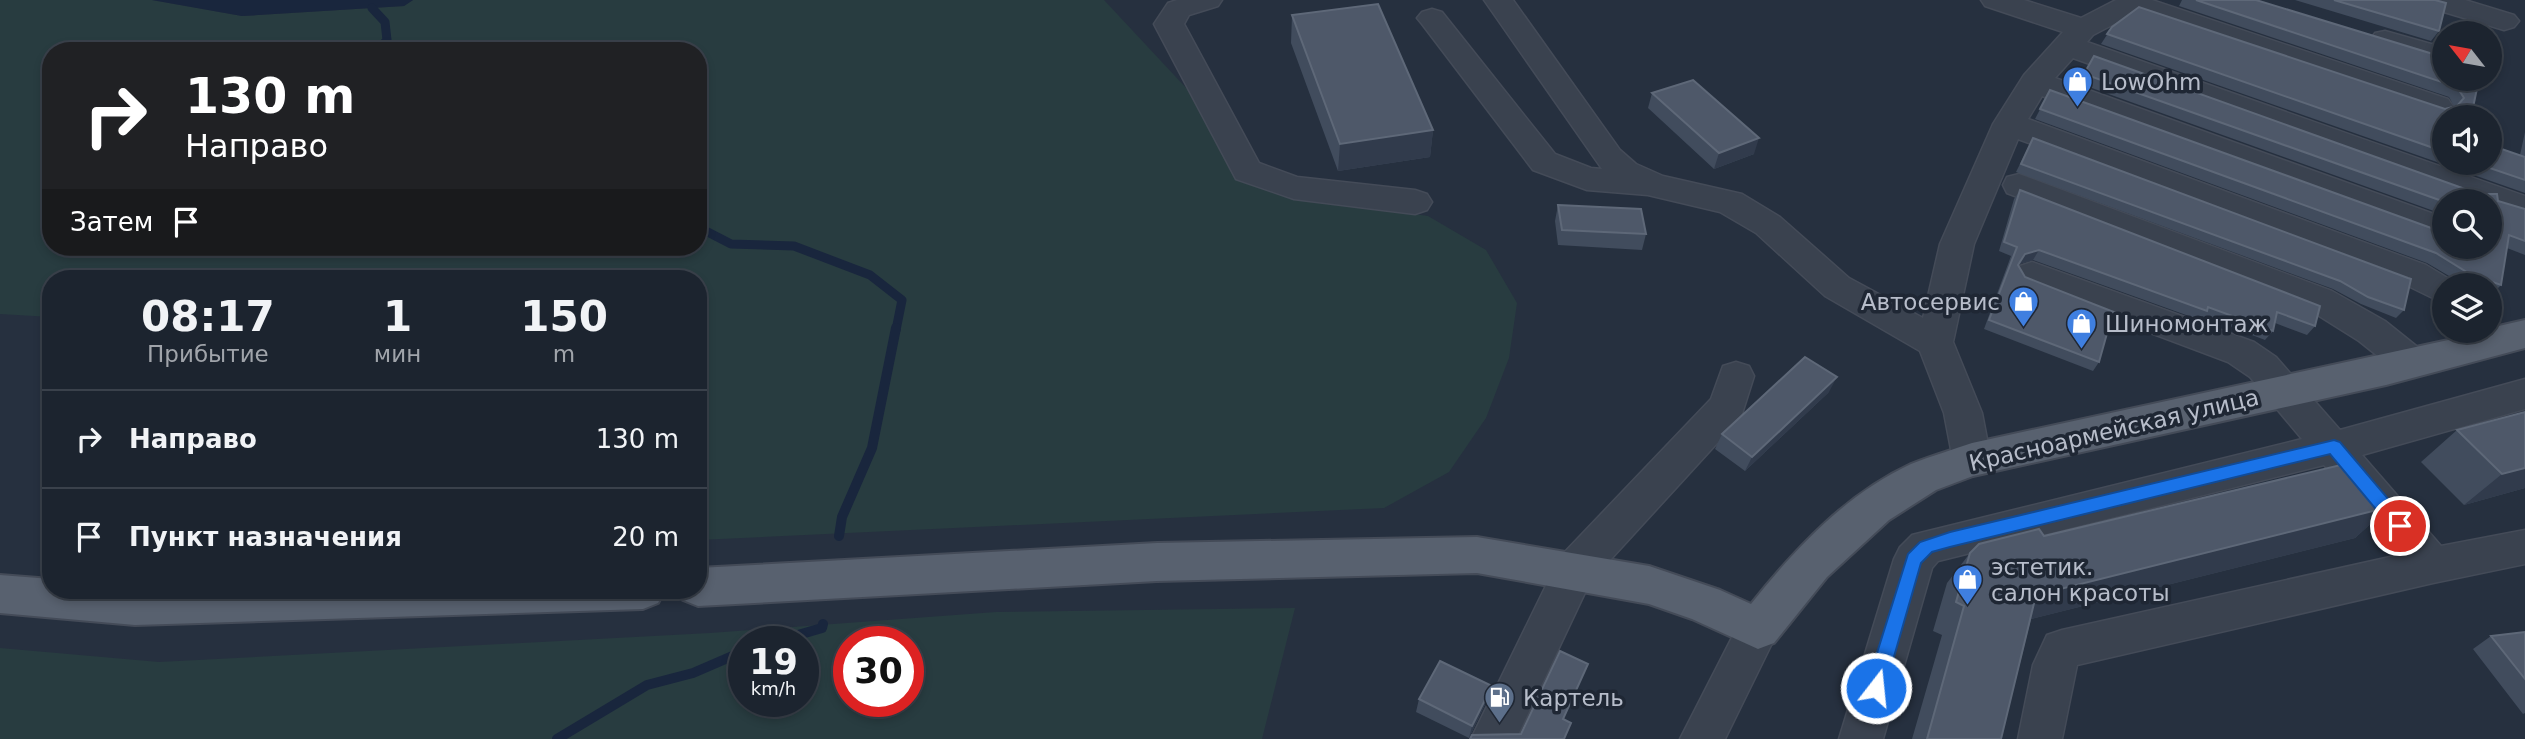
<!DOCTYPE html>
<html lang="ru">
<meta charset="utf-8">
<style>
:root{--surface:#1c242f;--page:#252c37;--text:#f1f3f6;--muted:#a0a4aa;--line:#3a414b}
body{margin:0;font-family:"DejaVu Sans",sans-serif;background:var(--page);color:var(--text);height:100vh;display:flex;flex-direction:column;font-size:26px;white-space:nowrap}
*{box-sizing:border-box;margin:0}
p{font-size:23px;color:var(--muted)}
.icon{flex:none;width:38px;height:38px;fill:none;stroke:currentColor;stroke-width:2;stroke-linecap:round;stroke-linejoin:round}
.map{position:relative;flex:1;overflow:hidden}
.panel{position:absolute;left:42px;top:270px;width:665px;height:329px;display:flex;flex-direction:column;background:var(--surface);border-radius:28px;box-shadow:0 4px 10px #0003,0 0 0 2px var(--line)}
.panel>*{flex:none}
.banner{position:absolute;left:42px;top:42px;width:665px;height:214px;border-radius:28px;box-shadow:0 4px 10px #0003,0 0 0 2px var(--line);background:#202124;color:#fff;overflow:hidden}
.needle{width:46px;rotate:301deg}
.controls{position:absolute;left:2432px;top:21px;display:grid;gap:14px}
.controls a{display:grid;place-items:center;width:70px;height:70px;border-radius:50%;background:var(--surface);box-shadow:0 4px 10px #0003,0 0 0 2px var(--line);font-size:35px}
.speed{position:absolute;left:728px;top:626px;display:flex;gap:14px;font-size:35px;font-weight:700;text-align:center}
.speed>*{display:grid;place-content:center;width:91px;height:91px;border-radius:50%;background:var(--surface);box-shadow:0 4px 10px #0003,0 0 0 2px var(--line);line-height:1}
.speed small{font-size:18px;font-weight:400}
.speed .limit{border:10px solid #d22;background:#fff;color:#111}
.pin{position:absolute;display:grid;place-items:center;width:60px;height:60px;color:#fff;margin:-30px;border:4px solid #fff;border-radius:50%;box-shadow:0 2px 7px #0007}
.me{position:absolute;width:77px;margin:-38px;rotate:16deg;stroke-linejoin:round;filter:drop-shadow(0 0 5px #0008)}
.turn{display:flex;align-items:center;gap:24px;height:147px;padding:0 28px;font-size:32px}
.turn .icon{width:91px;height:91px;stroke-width:2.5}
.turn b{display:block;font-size:49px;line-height:60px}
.then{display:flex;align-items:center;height:66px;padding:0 28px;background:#0003;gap:14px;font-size:26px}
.eta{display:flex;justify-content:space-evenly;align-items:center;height:119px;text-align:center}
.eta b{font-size:42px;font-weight:700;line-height:49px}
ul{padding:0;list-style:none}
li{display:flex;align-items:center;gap:21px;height:98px;padding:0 28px;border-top:2px solid var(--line)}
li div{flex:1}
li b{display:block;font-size:26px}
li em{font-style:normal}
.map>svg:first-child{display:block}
.green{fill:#283c40;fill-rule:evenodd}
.water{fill:#19263d}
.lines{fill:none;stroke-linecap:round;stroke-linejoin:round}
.stream-far1{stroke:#19263d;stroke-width:9}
.stream{stroke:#19263d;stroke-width:10}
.minor-casing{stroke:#444b58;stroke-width:3}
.major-casing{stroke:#444b58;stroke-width:4}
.minor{fill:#3a424f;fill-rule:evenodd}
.major{fill:#58616f;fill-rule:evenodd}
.wall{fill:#414c5d}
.shaded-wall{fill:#313b4c}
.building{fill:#4e5869;stroke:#5e6878;stroke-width:2}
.route{fill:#1a73e8;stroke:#114b97;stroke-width:2}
.labels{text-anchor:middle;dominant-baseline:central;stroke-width:7;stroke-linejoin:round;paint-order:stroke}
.poi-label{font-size:23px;fill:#b7bdca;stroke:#1f2734;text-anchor:start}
.street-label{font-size:23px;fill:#b7bdca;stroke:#1f2734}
</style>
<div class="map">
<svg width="2525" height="739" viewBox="0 0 2525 739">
<rect width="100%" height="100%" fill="#26303f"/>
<!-- green -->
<path class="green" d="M0,0h152l90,16 162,-10 9,-6h691l183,196 141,20 58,34 31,53 -8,55 -23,60 -37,54 -65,36 -686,32v-262h-647v39l-51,-3zM51,51h647v196h-647z
M1295,608l-33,131h-1262v-91l159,14 551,-29 286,-21zM744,642h59v60h-59zM849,642h59v60h-59z"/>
<!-- water -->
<path class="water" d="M152,0h261l-9,6 -162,10z"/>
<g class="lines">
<!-- stream-far1 -->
<path class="stream-far1" d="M372,8l13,14 2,18 -10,11
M698,227l33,17 63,2 76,29 32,25 -6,30"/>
<!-- stream -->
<path class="stream" d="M839,536l3,-19 30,-69 24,-120
M774,642l48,-14 1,-4
M557,739l90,-54 46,-12 51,-22"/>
<defs>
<path id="minor" d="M1177,0h45l-4,6 -29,9 -5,9 75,139 38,14 118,13 12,4 5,8 -5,8 -12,4 -121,-15 -58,-20 -82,-155 14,-21z
M1484,0h29l107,150 16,14 27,12 79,18 38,23 69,61 74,40 17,-74 53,-120 31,-49 39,-43 -78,-26 -4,-6h43l57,18 35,-18h36l296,99 5,7 -5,7 -11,3 -304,-102 -40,21 -6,7 438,154v24l-35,-12v-7h-19l-398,-143 -18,20 390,140v25l-403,-147 -14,23 398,146 33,20h-14v19l-43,-21 -384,-144 -44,105 -21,98 29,71 9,47 -5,11 -14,5 -14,-5 -5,-11 -9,-47 -24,-62 -95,-55 -69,-63 -36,-21 -72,-17 -61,-5 -54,-20 -111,-146 -5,-6 5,-6 10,-3 10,3 113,142 36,14 11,1z
M2420,0h45l49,15 5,6 -5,6 -10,3 -80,-24z
M2385,31l46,13h14v19l-15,1 -55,-17 -5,-7 5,-7z
M2019,174l313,117 53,30 40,32 5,10 -5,10 -13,4 -13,-4 -40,-32 -51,-32 -301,-116 -4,-8 4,-8z
M2032,262l222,80 22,15 64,73 185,-51v30l-163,46 79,91 84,-16v34l-92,19 -356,82 -15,74h-44l15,-74 14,-30 15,-5 337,-75 -75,-90 -386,96 -6,7 -49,171h-44l55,-180 6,-12 12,-12 390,-96 -52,-62 -22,-15 -208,-78 -5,-9 5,-9z
M1736,362l13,4 5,10 -13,41 -151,165 -74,157h-45l89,-182 151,-158 12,-33z
M1758,610l15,6 6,13 -54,110h-45l63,-123z"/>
<path id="major" d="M2525,320v28l-139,37 -413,91 -37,14 -47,30 -62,57 -53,66 -16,6 -66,-30 -43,-15 -172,-31 -320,8 -459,25 -15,-6 -5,-10h20v-22l459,-25 320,-6 172,29 71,24 31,14c44,-55 95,-110 160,-140 20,-8 41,-14 61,-21l518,-112v-3z
M0,575l51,4v11h614l-7,13 -15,6 -508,16 -135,-12z"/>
</defs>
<!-- minor casing -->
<use href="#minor" class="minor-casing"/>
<!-- major casing -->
<use href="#major" class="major-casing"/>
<!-- minor -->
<use href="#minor" class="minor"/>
<!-- major -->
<use href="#major" class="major"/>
</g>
<!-- wall -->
<path class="wall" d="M2182,0h74l176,58 47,21 -8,38h-26v46h45l30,-8 5,-23v61l-424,-149 11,-17 333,82 9,-3 -5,-9 -270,-91z
M2295,0h140l4,31 -8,10z
M1292,15l141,115 -3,27 -92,14 -47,-128z
M2094,56l404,145 27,8v46l-18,-7 -6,37 -10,10 -1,-1v-9h-24l-5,-2 -34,-20 -392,-144 15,-29 395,157 45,-46h-45v14l-367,-132z
M1652,93l102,61 -40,15 -66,-61z
M2033,138l371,172 -8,8 -35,-14 -28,-15 -317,-117z
M2020,190l295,136 -8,9 -32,-12 -2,8 -8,9 -63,-24 -2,4 -167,-60 -14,4 -1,1 7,12 109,43 -7,9 -17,-7 -11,40 -6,9 -109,-42 27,-73 -12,-5 15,-52z
M1558,205l88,29 -4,16 -84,-5 -3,-24z
M1829,392l-84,79 -30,-22 7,-15z
M2525,412v76l-61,17 -43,-43 36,-32z
M2389,507l-34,31 -324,81 -30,120h-89l30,-104 -9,-4 14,-48 23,-30 74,-17z
M2525,632v81l-2,1 -50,-65 18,-13z
M1488,698l-19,40 -53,-26 3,-13z"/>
<!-- shaded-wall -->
<path class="shaded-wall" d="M1433,130l-3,27 -92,14 2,-27z
M1759,138l-5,16 -40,15 5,-16z
M2039,250l-6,10 -14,4 6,-10z
M1837,377l-8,15 -84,79 7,-14z
M2525,468v20l-61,17 38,-31z
M2389,507l-34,31 -344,86 25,-29z
M1492,686l-4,12 -19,40 3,-12z"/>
<!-- building -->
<path class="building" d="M2196,0h60l177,54 -1,4 13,4v17h34l-8,38h-26v35l-338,-118 5,-7 27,-20 306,102 12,-3 7,-8 -7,-11z
M2334,0h101l11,3 -7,28z
M1378,4l55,126 -93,14 -48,-129z
M2094,56l385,138h18l1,7 27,8v32l-16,-6 -8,50 -31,-11 -34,-21 -396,-144 10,-19 395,143v14h45v-46h-45v1l-361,-128z
M1693,80l66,58 -40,15 -67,-60z
M2033,138l375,140 3,1 -7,31 -36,-13 -28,-16 -319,-117z
M2490,145l35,12v23l-50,-17h15z
M2020,190l300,116 -5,20 -38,-14 -4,19 -65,-24 -1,4 -168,-61 -14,4 -7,11 7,12 109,43 -21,-8 -14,50 -110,-42 28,-73 -13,-5z
M1558,205l83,4 5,25 -84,-4z
M1805,357l32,20 -85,80 -30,-23z
M2525,412v56l-23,6 -45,-44z
M2349,463l40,44 -353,88 -35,144h-74l37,-133 -8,-4 14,-49 9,-9 60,-15 5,7z
M2525,632v47l-34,-43z
M1560,651l28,13 -25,55 8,4 -7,16h-94l2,-4 49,-1z
M1440,661l52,25 -20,40 -53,-27z"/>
<!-- route -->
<path class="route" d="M2334,440l6,2 66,78 2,6 -2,5 -6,2 -6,-2 -64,-77 -380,93 -18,5 -11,11 -36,125 -2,6 -7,2 -7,-2 -3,-6 42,-134 12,-12 30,-10z"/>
<!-- icons -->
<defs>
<symbol id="shop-pin" viewBox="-11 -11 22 30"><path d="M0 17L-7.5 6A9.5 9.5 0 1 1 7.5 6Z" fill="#3f7fe0" stroke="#1f2734"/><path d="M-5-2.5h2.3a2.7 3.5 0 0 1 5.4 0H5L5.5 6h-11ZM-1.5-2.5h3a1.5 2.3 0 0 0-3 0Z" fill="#fff"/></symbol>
<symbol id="fuel-pin" viewBox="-11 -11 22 30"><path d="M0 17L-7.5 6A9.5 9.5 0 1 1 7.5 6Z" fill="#5c6f8a" stroke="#1f2734"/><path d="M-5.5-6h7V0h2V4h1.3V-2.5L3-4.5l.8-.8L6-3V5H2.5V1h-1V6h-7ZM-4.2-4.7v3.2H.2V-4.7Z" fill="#fff"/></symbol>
</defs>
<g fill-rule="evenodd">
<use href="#shop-pin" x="2060" y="64" width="35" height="47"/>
<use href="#shop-pin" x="2006" y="284" width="35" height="47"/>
<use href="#shop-pin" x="2064" y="306" width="35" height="47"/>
<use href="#shop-pin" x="1950" y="562" width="35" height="47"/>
<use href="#fuel-pin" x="1482" y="680" width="35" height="47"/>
</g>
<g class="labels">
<!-- poi labels -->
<g class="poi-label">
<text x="2101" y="82">LowOhm</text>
<text x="2000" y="302" text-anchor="end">Автосервис</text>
<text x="2105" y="324">Шиномонтаж</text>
<text x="1991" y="567">эстетик.<tspan x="1991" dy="26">салон красоты</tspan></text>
<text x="1523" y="698">Картель</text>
</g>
<!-- street labels -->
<g class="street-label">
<text transform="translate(2114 430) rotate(-13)">Красноармейская улица</text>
</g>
</g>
</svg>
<div class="controls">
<a><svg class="needle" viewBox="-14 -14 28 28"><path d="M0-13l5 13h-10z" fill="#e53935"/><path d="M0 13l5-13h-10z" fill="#a0a4aa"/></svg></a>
<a><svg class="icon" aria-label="sound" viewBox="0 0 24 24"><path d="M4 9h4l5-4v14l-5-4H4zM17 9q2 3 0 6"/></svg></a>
<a><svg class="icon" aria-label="search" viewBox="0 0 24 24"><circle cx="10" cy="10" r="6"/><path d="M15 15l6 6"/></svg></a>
<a><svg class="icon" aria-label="layers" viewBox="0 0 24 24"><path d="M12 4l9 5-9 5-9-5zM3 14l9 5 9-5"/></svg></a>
</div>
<div class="speed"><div>19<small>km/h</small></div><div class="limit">30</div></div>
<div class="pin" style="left:2400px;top:526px;background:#d93025"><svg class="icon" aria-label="arrive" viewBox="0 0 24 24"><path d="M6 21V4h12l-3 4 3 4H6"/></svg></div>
<svg class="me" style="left:1876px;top:688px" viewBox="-20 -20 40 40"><circle r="17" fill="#1a73e8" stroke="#fff" stroke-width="3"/><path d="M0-11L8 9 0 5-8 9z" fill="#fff"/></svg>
<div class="banner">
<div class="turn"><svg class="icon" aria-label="right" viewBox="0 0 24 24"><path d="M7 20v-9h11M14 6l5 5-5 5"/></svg><div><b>130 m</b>Направо</div></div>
<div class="then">Затем<svg class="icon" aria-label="arrive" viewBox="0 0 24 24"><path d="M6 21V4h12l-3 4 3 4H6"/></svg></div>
</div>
<section class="panel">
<div class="eta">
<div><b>08:17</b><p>Прибытие</p></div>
<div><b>1</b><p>мин</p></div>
<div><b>150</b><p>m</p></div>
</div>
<ul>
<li><svg class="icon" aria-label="right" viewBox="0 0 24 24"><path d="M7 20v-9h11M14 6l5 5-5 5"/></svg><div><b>Направо</b></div><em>130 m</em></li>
<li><svg class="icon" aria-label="arrive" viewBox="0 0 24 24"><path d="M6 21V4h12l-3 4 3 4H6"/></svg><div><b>Пункт назначения</b></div><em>20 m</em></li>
</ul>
</section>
</div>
